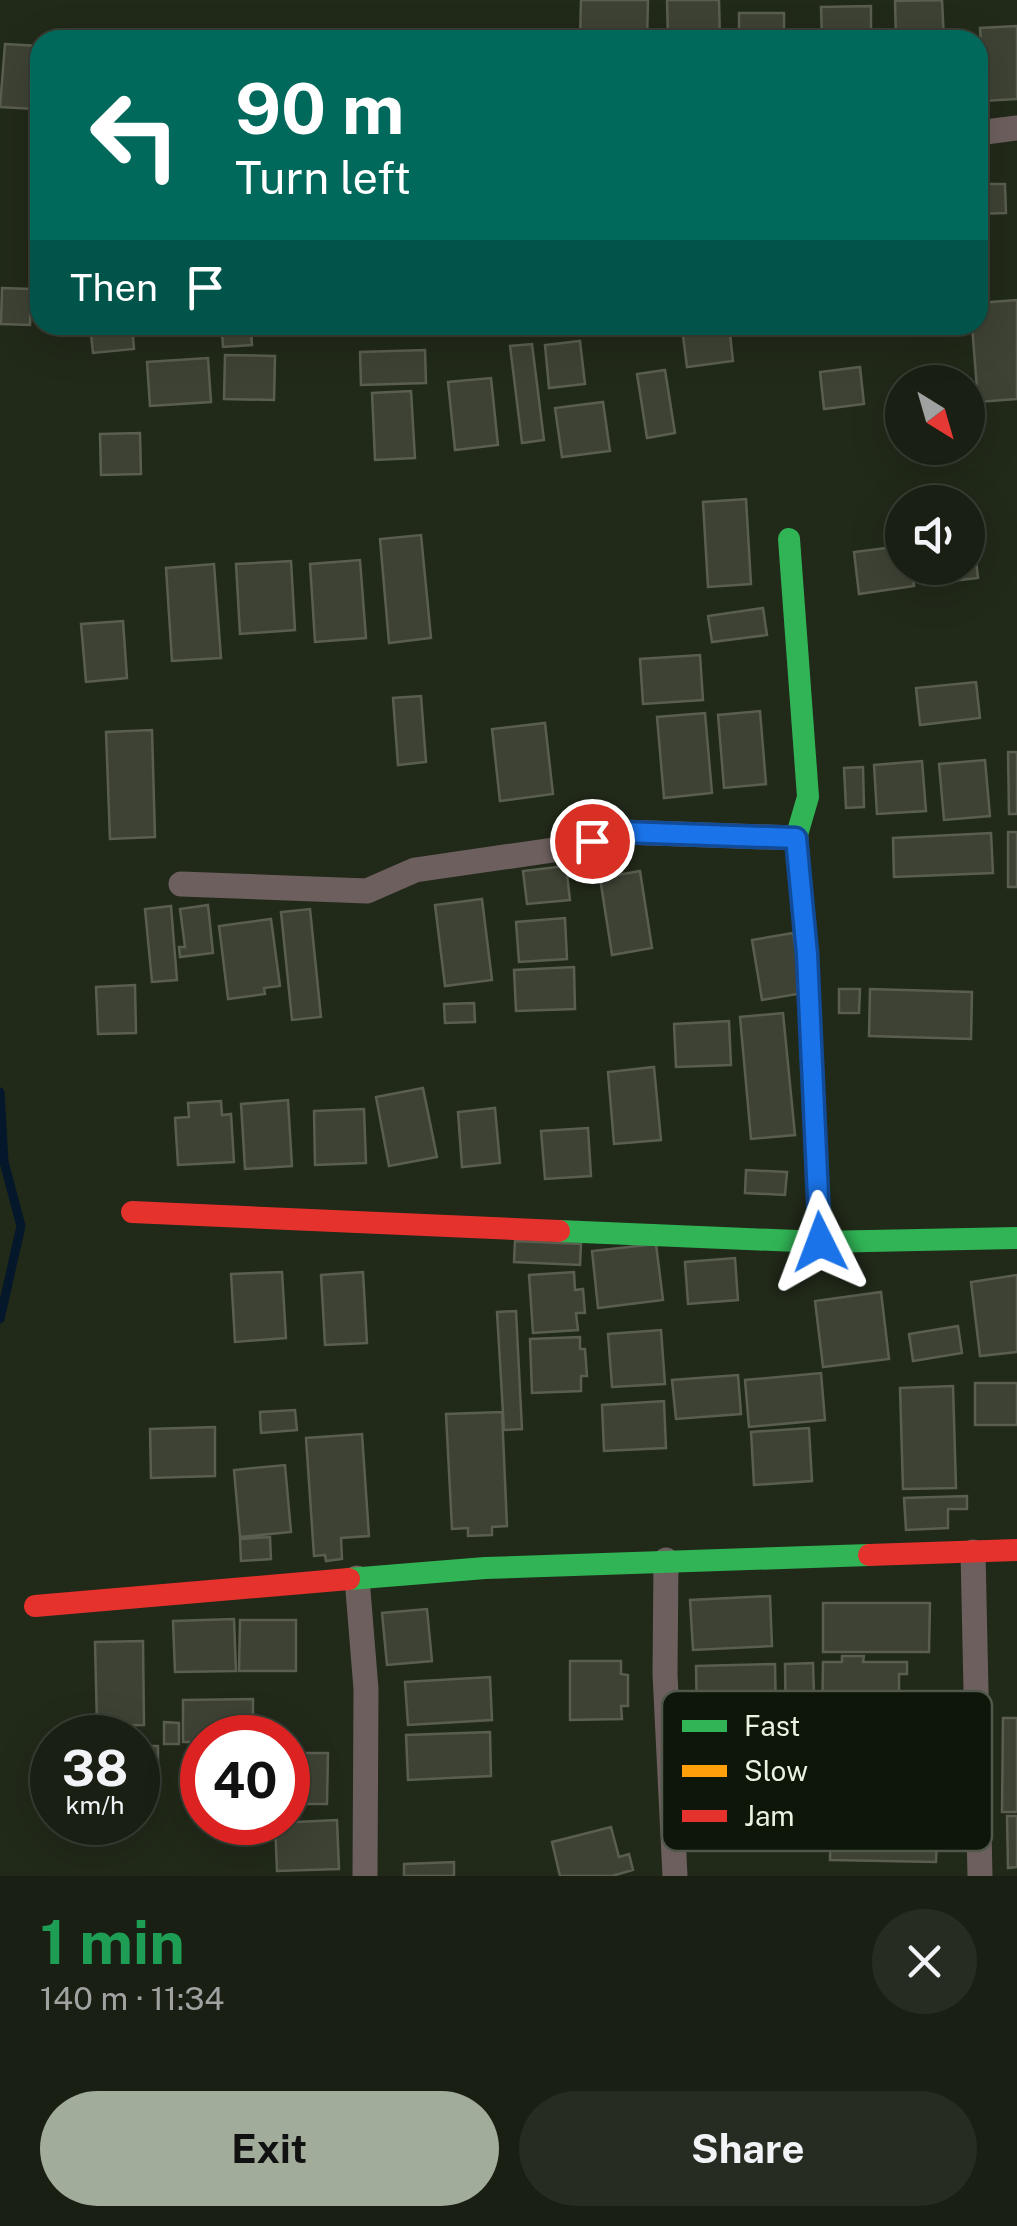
<!DOCTYPE html>
<meta charset="utf-8">
<style>
:root{--surface:#191f13;--page:#262c21;--text:#f1f3f6;--muted:#9fa2a0;--line:#373d33;--accent:#a2ac9b}
body{margin:0;font-family:"Public Sans",sans-serif;background:var(--page);color:var(--text);height:100vh;display:flex;flex-direction:column;font-size:38px;white-space:nowrap}
*{box-sizing:border-box;margin:0}
p{font-size:32px;color:var(--muted)}
.icon{flex:none;width:55px;height:55px;fill:none;stroke:currentColor;stroke-width:2;stroke-linecap:round;stroke-linejoin:round}
.map{position:relative;height:1876px;overflow:hidden}
.sheet{display:flex;flex-direction:column;background:var(--surface);flex:1}
.sheet>*{flex:none}
.banner{position:absolute;left:30px;top:30px;width:958px;height:305px;border-radius:30px;box-shadow:0 10px 40px #0002,0 0 0 2px var(--line);background:#00695c;color:#fff;overflow:hidden}
.needle{width:65px;rotate:143deg}
.buttons{position:absolute;left:885px;top:365px;display:grid;gap:20px}
.buttons a{display:grid;place-items:center;width:100px;height:100px;border-radius:50%;background:var(--surface);box-shadow:0 10px 40px #0002,0 0 0 2px var(--line);font-size:50px}
.speed{position:absolute;left:30px;top:1715px;display:flex;gap:20px;font-size:50px;font-weight:700;text-align:center}
.speed>*{display:grid;place-content:center;width:130px;height:130px;border-radius:50%;background:var(--surface);box-shadow:0 10px 40px #0002,0 0 0 2px var(--line);line-height:1}
.speed small{font-size:25px;font-weight:400}
.speed .limit{border:15px solid #d22;background:#fff;color:#111}
.pin{position:absolute;display:grid;place-items:center;width:85px;height:85px;color:#fff;margin:-42px;border:5px solid #fff;border-radius:50%;box-shadow:0 2px 10px #0007}
.me{position:absolute;width:110px;margin:-55px;rotate:357deg;stroke-linejoin:round;filter:drop-shadow(0 0 8px #0008)}
.turn{display:flex;align-items:center;gap:35px;height:210px;padding:0 40px;font-size:45px}
.turn .icon{width:130px;height:130px;stroke-width:2.5}
.turn b{display:block;font-size:70px;line-height:85px}
.then{display:flex;align-items:center;height:95px;padding:0 40px;background:#0003;gap:20px;font-size:38px}
.round{display:grid;place-items:center;flex:none;width:105px;height:105px;border-radius:52px;background:var(--page)}
.summary{display:flex;align-items:center;justify-content:space-between;height:170px;padding:0 40px}
h1{font-size:60px;font-weight:700;line-height:75px;color:#1e9e55}
.cta{display:flex;gap:20px;margin-top:auto;padding:20px 40px}
.cta a{flex:1;height:115px;border-radius:60px;background:var(--accent);color:#111;font-size:40px;font-weight:700;line-height:115px;text-align:center}
.cta a+a{background:var(--page);color:var(--text)}
.map>svg:first-child{display:block}
.lines{fill:none;stroke-linecap:round;stroke-linejoin:round}
.stream{stroke:#04172b;stroke-width:9}
.building{fill:#3e4234;stroke:#5a5e50;stroke-width:2.5}
.street{stroke:#6d5f5e;stroke-width:25}
.fast{stroke:#30b455;stroke-width:22}
.slow{stroke:#ff9f0a;stroke-width:22}
.jam{stroke:#e5322d;stroke-width:22}
.route-casing{stroke:#114b97;stroke-width:25}
.route{stroke:#1a73e8;stroke-width:18}
.key{fill:#0e1509;stroke:#4f584a;stroke-width:2.5}
.key-label{font-size:28px;fill:#e8f3e1}
</style>
<div class="map">
<svg width="1017" height="1876" viewBox="0 0 1017 1876">
<rect width="100%" height="100%" fill="#212919"/>
<g class="lines">
<!-- stream -->
<path class="stream" d="M0,1092l4,70 17,64 -21,93"/>
</g>
<!-- building -->
<path class="building" d="M581,0h67l-1,40h-67z
M667,0h52l1,40h-52z
M942,0l2,40h-48l-1,-39z
M871,6v34h-49l-1,-33z
M739,13h45v27h-45z
M1017,26v73l-33,2 -4,-73z
M5,44l34,2 -5,63 -34,-2z
M978,184h27l1,29 -28,1z
M2,288l29,1 -1,36 -29,-1z
M1017,300v99l-39,3 -6,-77h6v-22z
M90,325h42l2,24 -41,4z
M709,325h20l4,36 -46,6 -5,-39z
M251,330l1,15 -29,2 -1,-15z
M580,341l5,43 -36,4 -4,-43z
M532,344l12,96 -22,3 -12,-97z
M425,350l1,33 -65,2 -1,-33z
M225,355l50,1 -1,44 -50,-1z
M208,358l3,44 -61,4 -3,-44z
M860,367l4,37 -40,5 -4,-37z
M665,370l10,63 -28,5 -10,-64z
M491,378l7,67 -43,5 -7,-68z
M411,391l4,67 -40,2 -3,-67z
M603,402l7,49 -48,6 -7,-49z
M140,433l1,41 -40,1 -1,-41z
M746,499l5,85 -43,3 -5,-85z
M973,534l5,44 -52,6 -2,-16h44v-33z
M421,535l10,103 -42,5 -9,-104z
M902,546v22h10l2,18 -55,8 -5,-42z
M360,560l6,78 -51,4 -5,-78z
M291,561l4,69 -55,4 -4,-70z
M214,564l7,94 -49,3 -6,-93z
M763,608l4,27 -55,7 -4,-26z
M123,621l4,57 -41,4 -5,-58z
M700,655l3,45 -60,4 -3,-45z
M976,682l4,36 -60,7 -4,-37z
M421,696l5,66 -28,3 -5,-67z
M760,711l6,73 -42,4 -6,-73z
M705,713l7,80 -48,5 -7,-81z
M545,723l8,71 -53,7 -8,-72z
M152,730l3,107 -45,2 -4,-107z
M1008,752h9v62h-8z
M985,760l5,56 -46,4 -5,-56z
M922,761l4,50 -49,3 -3,-49z
M863,767l1,40 -18,1 -2,-40z
M1008,832h9v55h-9z
M991,833l2,40 -99,4 -1,-39z
M566,866l4,34 -43,4 -4,-33z
M640,871l12,77 -40,7 -12,-77z
M482,899l10,81 -47,6 -10,-81z
M208,905l5,48 -33,4 -1,-10h6l-5,-38z
M171,906l6,74 -25,2 -7,-73z
M310,909l11,108 -29,3 -11,-108z
M565,918l2,41 -48,3 -3,-40z
M271,919l9,67 -16,2 1,6 -37,5 -9,-73z
M793,933l10,60 -41,7 -10,-60z
M574,967l1,42 -59,2 -2,-41z
M135,985l1,48 -38,1 -2,-47z
M839,989h21l-1,24h-20z
M870,989l102,3 -1,47 -102,-3z
M474,1003l1,19 -30,1 -1,-19z
M783,1013l12,122 -44,4 -11,-122z
M729,1021l2,44 -55,2 -2,-43z
M654,1067l7,73 -47,4 -6,-72z
M423,1088l14,69 -48,9 -13,-69z
M288,1100l4,66 -47,3 -4,-65z
M221,1101l1,14 9,-1 3,48 -56,3 -3,-47 14,-1 -1,-14z
M495,1108l5,55 -38,4 -4,-55z
M364,1109l2,54 -51,2 -1,-54z
M588,1128l3,48 -46,3 -4,-48z
M746,1170l41,2 -2,23 -40,-2z
M515,1241l66,3 -1,21 -66,-3z
M656,1244l7,56 -65,8 -6,-57z
M735,1258l3,42 -50,4 -3,-42z
M282,1272l4,66 -51,4 -4,-68z
M363,1272l4,71 -42,2 -4,-70z
M574,1272l1,18 8,-1 2,24h-9l2,17 -45,3 -4,-58z
M1017,1275v77l-37,4 -9,-74z
M881,1292l8,67 -66,8 -8,-66z
M516,1311l6,118 -18,1 -7,-118z
M958,1326l4,27 -49,8 -4,-27z
M661,1330l4,54 -53,3 -4,-53z
M580,1337v12h5l2,27h-6v15l-49,2 -2,-54z
M821,1373l4,47 -76,7 -4,-47z
M738,1375l3,39 -65,5 -4,-39z
M975,1383h42v42h-42z
M953,1386l3,102 -53,1 -3,-101z
M664,1401l2,47 -62,3 -2,-46z
M295,1410l2,20 -36,3 -1,-21z
M502,1412l5,114 -15,1v8l-24,1v-8l-16,1 -6,-115z
M215,1427v49l-64,2 -1,-49z
M809,1428l3,53 -58,4 -3,-53z
M362,1434l7,102 -28,2 1,21 -16,2 -1,-6 -11,1 -8,-118z
M285,1465l6,67 -51,5 -6,-67z
M967,1496v13h-19v19l-42,2 -2,-32z
M270,1537l1,22 -30,2 -1,-22z
M770,1596l2,50 -79,4 -3,-50z
M823,1603h107l-1,49h-106z
M427,1609l5,52 -45,4 -5,-52z
M234,1619l2,52 -61,1 -2,-51z
M240,1620h56v51h-57z
M143,1641l1,84 -47,1 -2,-84z
M842,1656h22l-1,6h44v12h-8v18l-8,1v20h-5v9l-64,-1 1,-59h19z
M570,1661h51v13l7,1v31h-7l1,13 -52,1z
M813,1663l2,63 -29,1 -1,-63z
M775,1664l1,53 -79,1 -1,-52z
M490,1677l2,43 -84,5 -3,-43z
M253,1699v30h-9v9h-29v-8l-13,1v11h-19v-42z
M1003,1718h14v94h-15z
M164,1722l15,1v21h-15z
M490,1732l1,44 -83,4 -2,-45z
M138,1746h20v20h-20z
M288,1753h40l-1,51h-39z
M831,1811l107,2 -2,49 -106,-2z
M1007,1816h10v51l-9,1z
M337,1820l2,49 -62,2 -2,-48z
M611,1827l8,30 10,-3 4,16 -21,6h-52l-8,-34z
M454,1862v14h-50v-12z"/>
<g class="lines">
<!-- street -->
<path class="street" d="M978,133l39,-5
M181,884l186,7 48,-21 145,-21 63,-17 173,6
M973,1552l7,324
M666,1560l-1,114 10,202
M357,1578l9,111 -1,187"/>
<!-- fast -->
<path class="fast" d="M789,539l19,258 -12,41 11,116 7,154
M559,1231l261,11 197,-4
M349,1579l136,-11 384,-13"/>
<!-- slow -->
<path class="slow" d="M814,1108l6,134"/>
<!-- jam -->
<path class="jam" d="M132,1212l427,19
M869,1555l148,-5
M35,1606l314,-27"/>
</g>
<g class="lines">
<defs>
<path id="route" d="M592,841l31,-9 173,6 11,116 13,288"/>
</defs>
<!-- route casing -->
<use href="#route" class="route-casing"/>
<!-- route -->
<use href="#route" class="route"/>
</g>
<!-- legend -->
<rect x="662" y="1691" width="330" height="160" rx="15" class="key"/>
<rect x="682" y="1720" width="45" height="12" fill="#30b455"/>
<rect x="682" y="1765" width="45" height="12" fill="#ff9f0a"/>
<rect x="682" y="1810" width="45" height="12" fill="#e5322d"/>
<g class="key-label">
<text x="744" y="1736">Fast</text>
<text x="744" y="1781">Slow</text>
<text x="744" y="1826">Jam</text>
</g>
</svg>
<div class="buttons">
<a><svg class="needle" viewBox="-14 -14 28 28"><path d="M0-13l5 13h-10z" fill="#e53935"/><path d="M0 13l5-13h-10z" fill="#9fa2a0"/></svg></a>
<a><svg class="icon" aria-label="sound" viewBox="0 0 24 24"><path d="M4 9h4l5-4v14l-5-4H4zM17 9q2 3 0 6"/></svg></a>
</div>
<div class="speed"><div>38<small>km/h</small></div><div class="limit">40</div></div>
<div class="pin" style="left:592px;top:841px;background:#d93025"><svg class="icon" aria-label="arrive" viewBox="0 0 24 24"><path d="M6 21V4h12l-3 4 3 4H6"/></svg></div>
<svg class="me" style="left:820px;top:1242px" viewBox="-20 -20 40 40"><path d="M0-17L14 15 0 8-14 15z" fill="#1a73e8" stroke="#fff" stroke-width="4"/></svg>
<div class="banner">
<div class="turn"><svg class="icon" aria-label="left" viewBox="0 0 24 24"><path d="M17 20v-9H6M10 6l-5 5 5 5"/></svg><div><b>90 m</b>Turn left</div></div>
<div class="then">Then<svg class="icon" aria-label="arrive" viewBox="0 0 24 24"><path d="M6 21V4h12l-3 4 3 4H6"/></svg></div>
</div>
</div>
<section class="sheet">
<div class="summary"><div><h1>1 min</h1><p>140 m · 11:34</p></div><a class="round"><svg class="icon" aria-label="close" viewBox="0 0 24 24"><path d="M6 6l12 12M18 6L6 18"/></svg></a></div>
<div class="cta"><a>Exit</a><a>Share</a></div>
</section>
